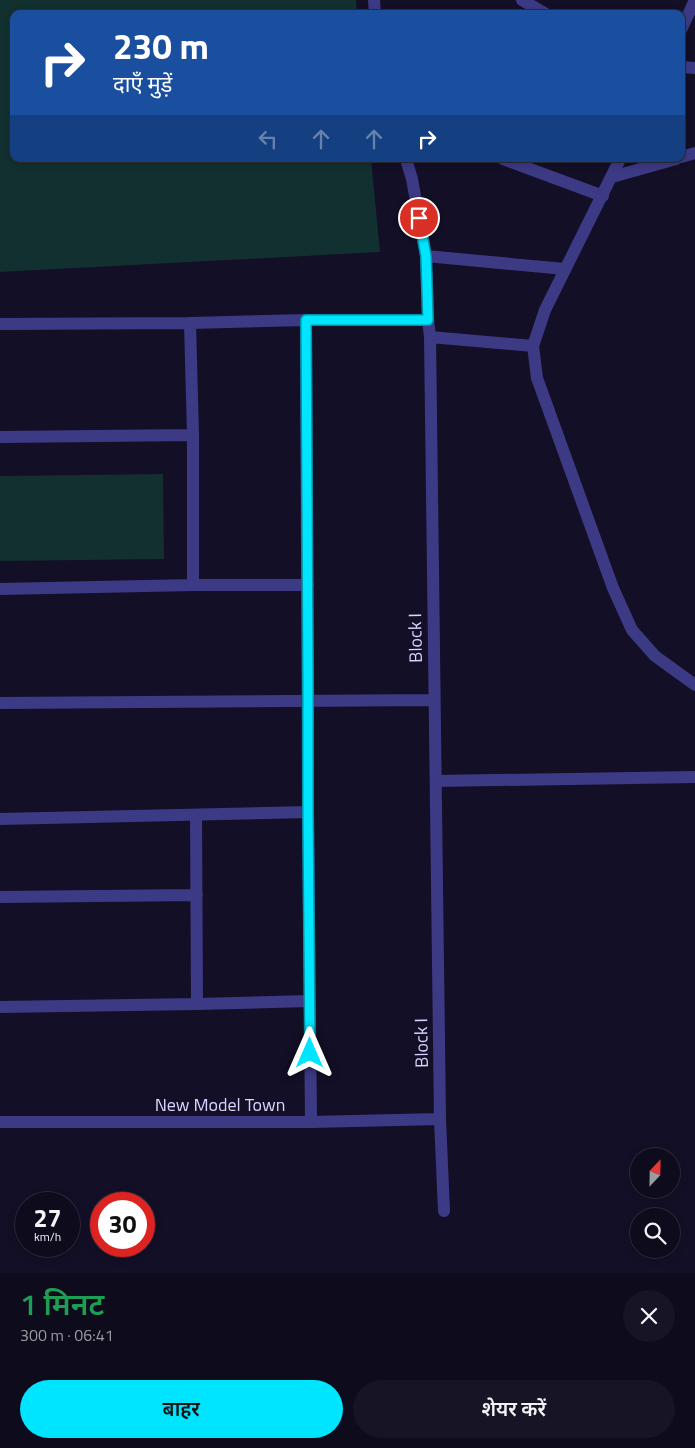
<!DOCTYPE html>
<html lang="hi">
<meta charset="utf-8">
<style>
:root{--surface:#0e0b1c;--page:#171425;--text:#f1f3f6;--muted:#9b9ba3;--line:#2e2b3b;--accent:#00e5ff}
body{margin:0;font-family:"Titillium Web","Noto Sans Devanagari",sans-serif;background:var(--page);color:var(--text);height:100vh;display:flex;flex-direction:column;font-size:19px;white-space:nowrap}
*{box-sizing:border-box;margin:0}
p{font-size:16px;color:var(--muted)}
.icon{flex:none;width:28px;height:28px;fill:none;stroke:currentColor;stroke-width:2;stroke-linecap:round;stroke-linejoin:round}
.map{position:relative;height:1273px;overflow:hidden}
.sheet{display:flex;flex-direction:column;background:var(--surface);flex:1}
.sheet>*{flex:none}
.top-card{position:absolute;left:10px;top:10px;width:675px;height:152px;border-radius:10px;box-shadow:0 2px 8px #0003,0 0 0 1px var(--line);background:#1a4fa0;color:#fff;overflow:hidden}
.needle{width:32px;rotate:22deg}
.tools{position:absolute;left:630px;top:1148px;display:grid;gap:10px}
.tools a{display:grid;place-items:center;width:50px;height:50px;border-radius:50%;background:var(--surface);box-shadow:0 2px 8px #0003,0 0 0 1px var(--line);font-size:25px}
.speed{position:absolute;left:15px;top:1192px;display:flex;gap:10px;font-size:25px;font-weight:700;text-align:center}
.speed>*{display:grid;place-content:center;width:65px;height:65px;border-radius:50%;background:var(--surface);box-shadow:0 2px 8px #0003,0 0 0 1px var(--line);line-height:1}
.speed small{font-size:12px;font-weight:400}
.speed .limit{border:8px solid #d22;background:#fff;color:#111}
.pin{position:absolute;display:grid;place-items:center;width:42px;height:42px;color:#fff;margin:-21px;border:2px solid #fff;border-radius:50%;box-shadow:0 1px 5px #0007}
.me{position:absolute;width:55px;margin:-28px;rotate:0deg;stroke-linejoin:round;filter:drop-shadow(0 0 4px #0008)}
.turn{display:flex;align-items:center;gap:18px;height:105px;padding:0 20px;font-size:22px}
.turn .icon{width:65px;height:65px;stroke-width:2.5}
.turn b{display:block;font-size:35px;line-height:42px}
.lanes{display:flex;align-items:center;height:48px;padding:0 20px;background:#0003;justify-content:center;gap:25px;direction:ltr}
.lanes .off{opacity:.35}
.round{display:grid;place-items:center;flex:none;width:52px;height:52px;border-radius:26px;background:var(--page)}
.overview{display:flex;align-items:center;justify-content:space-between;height:85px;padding:0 20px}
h1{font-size:30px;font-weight:600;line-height:38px;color:#1e9e55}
.action{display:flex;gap:10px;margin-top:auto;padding:10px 20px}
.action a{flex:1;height:58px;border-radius:30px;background:var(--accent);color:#111;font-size:20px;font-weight:600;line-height:58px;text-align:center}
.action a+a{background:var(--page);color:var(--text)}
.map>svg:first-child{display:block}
.green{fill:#12302f}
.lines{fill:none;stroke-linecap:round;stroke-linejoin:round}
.minor{stroke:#3d3a85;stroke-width:12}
.route-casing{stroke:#0095a6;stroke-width:12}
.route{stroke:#00e5ff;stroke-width:9}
.labels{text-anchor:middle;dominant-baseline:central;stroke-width:4.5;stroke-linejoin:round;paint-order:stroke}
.street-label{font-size:18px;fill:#d9d4ff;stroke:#130f26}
</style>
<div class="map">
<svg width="695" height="1273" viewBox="0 0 695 1273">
<rect width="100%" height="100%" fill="#130f26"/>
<!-- green -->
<path class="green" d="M0,0h356l1,14h-343v145h357l9,93 -380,20z
M163,474l1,85 -164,2v-85z"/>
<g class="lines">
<!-- minor -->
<path class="minor" d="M374,0l1,14
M522,0l24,14
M681,30l14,-30
M681,67l14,1
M681,157l14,-4
M406,159l6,20 14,77 2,64 2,17 10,782 4,92
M503,159l100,37
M620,159l-75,151 -12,36 4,32 76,210 19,42 23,26 40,29
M612,177l64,-18
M426,256l139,13
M306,320l2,492 3,310
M0,324l190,-1 116,-3h122
M430,337l103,9
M0,437l193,-2
M193,585h115
M0,589l193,-4v-150l-3,-112
M0,703l433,-3
M436,781l259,-4
M196,815l1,189
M0,819l308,-7
M0,897l197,-2
M0,1007l197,-3 113,-3
M0,1122h311l129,-3"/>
</g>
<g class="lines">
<defs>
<path id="route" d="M310,1053l-2,-241v-131l-2,-361h122l-2,-64 -7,-38"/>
</defs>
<!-- route casing -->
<use href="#route" class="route-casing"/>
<!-- route -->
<use href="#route" class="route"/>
</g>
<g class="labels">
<!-- street labels -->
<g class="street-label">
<text transform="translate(415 638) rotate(-91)">Block I</text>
<text transform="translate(421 1043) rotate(-91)">Block I</text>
<text x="220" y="1104">New Model Town</text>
</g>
</g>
</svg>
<div class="tools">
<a><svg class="needle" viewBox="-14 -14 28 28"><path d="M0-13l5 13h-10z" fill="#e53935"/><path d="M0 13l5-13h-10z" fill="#9b9ba3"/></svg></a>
<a><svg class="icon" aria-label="search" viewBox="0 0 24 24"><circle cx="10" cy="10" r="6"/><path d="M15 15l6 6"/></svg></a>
</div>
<div class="speed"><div>27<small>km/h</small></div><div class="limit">30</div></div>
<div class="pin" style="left:419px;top:218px;background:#d93025"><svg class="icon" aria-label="arrive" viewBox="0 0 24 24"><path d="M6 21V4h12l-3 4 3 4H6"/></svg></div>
<svg class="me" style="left:310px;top:1053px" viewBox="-20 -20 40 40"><path d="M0-17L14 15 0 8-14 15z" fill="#00e5ff" stroke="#fff" stroke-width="4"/></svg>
<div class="top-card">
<div class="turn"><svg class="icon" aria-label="right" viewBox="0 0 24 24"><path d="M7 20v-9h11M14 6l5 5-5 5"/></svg><div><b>230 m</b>दाएँ मुड़ें</div></div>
<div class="lanes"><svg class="icon off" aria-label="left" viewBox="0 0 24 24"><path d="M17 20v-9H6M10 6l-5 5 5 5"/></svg><svg class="icon off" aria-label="ahead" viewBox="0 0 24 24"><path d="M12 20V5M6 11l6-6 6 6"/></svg><svg class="icon off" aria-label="ahead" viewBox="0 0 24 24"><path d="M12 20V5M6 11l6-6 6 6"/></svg><svg class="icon" aria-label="right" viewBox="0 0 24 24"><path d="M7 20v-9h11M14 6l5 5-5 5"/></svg></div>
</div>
</div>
<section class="sheet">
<div class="overview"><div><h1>1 मिनट</h1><p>300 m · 06:41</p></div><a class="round"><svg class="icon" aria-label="close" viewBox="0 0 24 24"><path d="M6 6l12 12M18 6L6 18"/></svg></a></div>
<div class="action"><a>बाहर</a><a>शेयर करें</a></div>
</section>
